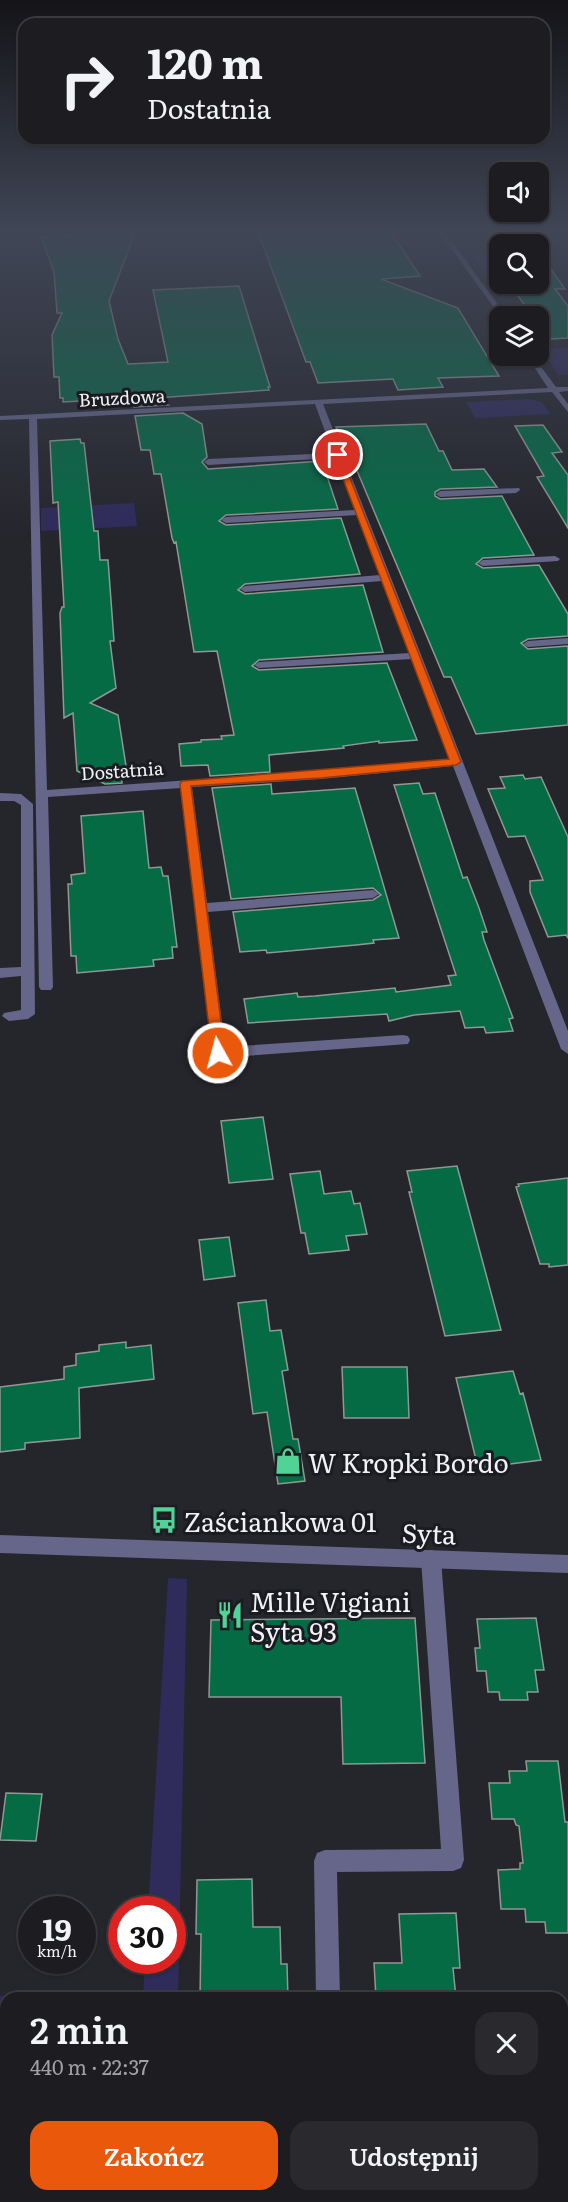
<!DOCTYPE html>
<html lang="pl">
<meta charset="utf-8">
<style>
:root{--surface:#1c1c21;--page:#29292e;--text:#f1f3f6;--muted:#a0a1a5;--line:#3a3a3f;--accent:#ea580c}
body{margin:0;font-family:Literata,serif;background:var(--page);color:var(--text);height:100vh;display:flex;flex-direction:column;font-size:22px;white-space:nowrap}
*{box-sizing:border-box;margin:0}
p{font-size:20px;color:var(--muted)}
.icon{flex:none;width:33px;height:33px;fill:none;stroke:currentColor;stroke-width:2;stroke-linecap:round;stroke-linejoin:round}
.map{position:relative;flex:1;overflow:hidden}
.details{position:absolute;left:0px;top:1992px;width:568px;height:210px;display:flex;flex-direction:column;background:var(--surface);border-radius:18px 18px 0 0;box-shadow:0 2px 4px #0004,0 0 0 2px var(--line)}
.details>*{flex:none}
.top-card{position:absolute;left:18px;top:18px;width:532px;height:126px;border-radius:18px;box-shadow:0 2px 4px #0004,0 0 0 2px var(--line);background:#1c1c21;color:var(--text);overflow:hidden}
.tools{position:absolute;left:489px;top:162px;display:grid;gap:12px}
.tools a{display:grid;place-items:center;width:60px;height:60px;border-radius:12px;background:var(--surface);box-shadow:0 2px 4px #0004,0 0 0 2px var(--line);font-size:30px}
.speed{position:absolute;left:18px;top:1896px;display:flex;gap:12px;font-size:30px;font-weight:700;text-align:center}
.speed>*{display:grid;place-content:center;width:78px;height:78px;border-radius:50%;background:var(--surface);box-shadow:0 2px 4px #0004,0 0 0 2px var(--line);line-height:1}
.speed small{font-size:15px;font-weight:400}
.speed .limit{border:9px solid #d22;background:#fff;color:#111}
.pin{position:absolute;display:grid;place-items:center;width:51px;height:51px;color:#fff;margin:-26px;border:3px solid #fff;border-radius:50%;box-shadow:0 2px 6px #0007}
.me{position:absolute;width:66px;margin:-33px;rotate:353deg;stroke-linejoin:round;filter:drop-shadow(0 0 4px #0008)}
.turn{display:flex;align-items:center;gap:21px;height:126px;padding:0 30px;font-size:27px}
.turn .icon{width:78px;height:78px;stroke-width:2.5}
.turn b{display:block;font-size:42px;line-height:51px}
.round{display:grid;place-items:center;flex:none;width:63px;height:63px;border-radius:18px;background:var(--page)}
.overview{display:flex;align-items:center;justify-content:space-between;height:102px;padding:0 30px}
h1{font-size:36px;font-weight:600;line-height:45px}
.action{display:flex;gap:12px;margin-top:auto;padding:12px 30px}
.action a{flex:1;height:69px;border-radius:18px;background:var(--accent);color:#fff;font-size:24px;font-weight:600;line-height:69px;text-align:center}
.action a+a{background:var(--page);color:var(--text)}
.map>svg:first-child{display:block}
.green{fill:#2f2b5b}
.building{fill:#046b45;stroke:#909893;stroke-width:1.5}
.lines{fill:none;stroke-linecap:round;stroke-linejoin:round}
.minor{fill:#66658a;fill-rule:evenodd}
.tertiary{fill:#66658a;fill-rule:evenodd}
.route{fill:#ea580c;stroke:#983908;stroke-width:1.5}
.labels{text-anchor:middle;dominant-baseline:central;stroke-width:6;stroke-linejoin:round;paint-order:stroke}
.far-street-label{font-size:18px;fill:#f1f1f6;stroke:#1b1b22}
.near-poi-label{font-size:26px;fill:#f1f1f6;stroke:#1b1b22;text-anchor:start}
.near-street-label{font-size:26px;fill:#f1f1f6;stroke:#1b1b22}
</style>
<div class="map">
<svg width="568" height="2202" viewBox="0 0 568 2202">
<rect width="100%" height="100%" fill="#25252c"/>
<!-- green -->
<path class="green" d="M472,256h19l8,10v11h-12z
M539,337l9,12 20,-1v30l-2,-3h-8l-16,-25h-2z
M529,399l13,3 8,12 -75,4 -9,-16z
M134,503l3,23 -96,5v-23z
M168,1578l19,1 -9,419h-35l2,-37 27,-1v-50l-24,-1z
M0,1996l89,2h-83v56h-6z"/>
<!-- building -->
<path class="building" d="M257,229h132l31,47 -39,3 77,29 41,68 -61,2 5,9 -45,3 -5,-11 -75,4 -8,-21h-4z
M135,233l-26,68 9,38 10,25 40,-2 -15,-72 86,-4 31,101h-2l1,3 -114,8 13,7 -34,2 -1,-9 -70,4v-4h-3l-1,-21h-5l-2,-42 10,-22h-5l-3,-41 -13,-35z
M538,251l27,38h-10l13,17v32l-18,1 -12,-15v-8h-5l-24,-32h29z
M183,413l19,11 5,33 -5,5 6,7 114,-8 16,48 -112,6 -7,6 7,4 115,-7 19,56 -115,10 -7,6 7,4 118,-9 20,67 -124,8 -7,6 7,4 128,-7 30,77 -38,3v-2l-36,5 1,2 -75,7 1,17 -60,4 -2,-11 -27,1 -2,-22 22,-2v-2l21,-1 -1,-3 13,-1 -17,-84 -23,1 -18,-110 -2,1 -2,-5 -11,-64h-7l-4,-24h-9l-6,-34z
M426,424l13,27h4l9,19 32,-1 13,18 -57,2 -5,3v4l5,3 62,-3 32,59 -51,3 -7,6 7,4 56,-3 29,49v22l-40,3 -7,4 7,6 40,-3v79l-92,9 -25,-57h-7l-89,-211 -3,-3 -3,1 -13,-37z
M543,425l19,27 -10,1 16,22v53l-31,-51 7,-1 -29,-50z
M80,439l1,4h3l10,88h4l2,29h8l6,81h-4l6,47 -26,15 28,12 8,51 -5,1 1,16 -17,1 -28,-13 -4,-58 -9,5 -4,-105 2,-6h2l-6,-105 -5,1 -3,-62z
M523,775l2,4 16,-2 27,60v101l-2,-3 -18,2 -18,-45v-11l13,-1 -18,-44 -17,1 -20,-48 17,-1 -5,-11z
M419,783l4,11 12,-1 28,85 4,-1 12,31 8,24h-5l2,8 29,78 -4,1 4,12 -27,2 -2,-6 -19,1 -5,-17 -46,4 -25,6 -2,-7 -139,9 -4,-24 53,-6 1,4 17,-1 80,-8 1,4 55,-7 -3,-9 8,-1 -62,-190z
M271,784l1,10 83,-6 44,150 -26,2 1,3 -18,2 -89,8 -1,-3 -26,2 -7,-40 140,-12 8,-5 -8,-7 -142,11 -19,-111z
M143,811l6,57 12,-1 2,9h5l9,71h-5l1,11 -20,2 1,6 -77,7 -1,-17h-5l-3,-72h4l-1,-9 14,-2 -4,-57z
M263,1117l10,62 -44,4 -8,-62z
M457,1166l44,164 -56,6 -36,-144h3l-5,-21z
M320,1171l4,23 27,-3 3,13 6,-1 7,31 -21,2 3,14 -40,4 -4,-21h-4l-11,-59z
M568,1178v87l-19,2v-3h-9l-24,-77 3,-1 -1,-2z
M229,1237l6,39 -31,4 -5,-40z
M266,1300l4,31 11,-1 7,40 -6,1 11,68h5l7,42 -27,3 -11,-72 -14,2 -15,-111z
M126,1342v6l25,-3 3,34 -75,9 1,50 -55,5v6l-25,3v-65l64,-8v-12l12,-2v-11l23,-3v-6z
M342,1367h65l2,51h-65z
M513,1371l7,23 3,-1 18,67 -63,8 -22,-90z
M415,1618l10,145 -82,1 -2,-67h-132l2,-77z
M536,1618l8,52h-9l3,22h-11l1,8h-28l-1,-8h-11l-2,-21h-9l-2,-23h5l-3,-29z
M526,1761h32l7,61h3v111h-22l-1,-11h-19l-1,-13h-24l-3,-39 22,-1v-6h3l-4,-37 -3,-1 -2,-6h-22l-3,-36h21l-1,-12h18z
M6,1793l36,1 -6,47 -36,-1z
M252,1879l1,48h27l1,37h6l1,34h-88l1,-64h-5l1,-54z
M456,1913l4,55h-7l3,30h-80l-2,-35h28l-3,-49z"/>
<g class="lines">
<!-- minor -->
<path class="minor" d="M437,229h6l63,87h-6z
M527,356h6l23,31h12v4l-9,1 9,12v8l-16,-20 -229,12 245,627v23l-7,-5 -108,-283 -132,13 -129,8 15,116 166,-13 6,4 -6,4 -165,14 17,135 178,-12 5,1 2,4 -2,4 -190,14 -5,-1 -32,-269 -133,9 5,190 -2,3h-10l-2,-3 -10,-568 -29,1v-4l548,-28zM315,404l18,49 -125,6 -4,3 4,3 127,-7 20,52 -129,7 -5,3 5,3 131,-8 23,60 -135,11 -5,3 5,3 137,-11 28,72 -151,9 -5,3 5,3 153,-9 38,100 -129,12 -274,19 -10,-371z
M519,488l1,2 -4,3 -76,4 -4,-3 4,-3z
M555,556l5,3 -2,2 -75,5 -5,-3 5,-3z
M568,638v6l-40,3 -5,-3 5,-3z
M0,793l21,1 12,10 2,210 -7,5 -19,2 -7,-5 2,-3 17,-3v-34l-21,2v-10l21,-1v-162l-7,-4h-14z
M431,1550l7,2 3,7 23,301 -3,8 -8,3 -116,1 3,126h-24l-2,-137 3,-8 8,-3 116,-1 -20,-290 3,-7z
M320,2196h26v6h-26z"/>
<!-- tertiary -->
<path class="tertiary" d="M0,1535l568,20v18l-568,-20z"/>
</g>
<!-- sky -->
<linearGradient id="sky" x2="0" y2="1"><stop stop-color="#141418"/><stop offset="0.43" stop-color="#404656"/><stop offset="1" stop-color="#404656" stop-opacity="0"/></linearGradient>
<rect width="568" height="537" fill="url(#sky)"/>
<!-- route -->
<path class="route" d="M338,453l3,2 120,307 -5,3 -135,13 -130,8 34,267 -7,5 -6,-5 -32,-269 2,-3 267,-22 -115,-304z"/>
<!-- icons -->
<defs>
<symbol id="shop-bare" viewBox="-9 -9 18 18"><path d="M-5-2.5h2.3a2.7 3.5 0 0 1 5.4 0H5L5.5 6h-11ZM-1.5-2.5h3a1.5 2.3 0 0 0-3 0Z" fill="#51d398" stroke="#1b1b22" stroke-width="2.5" paint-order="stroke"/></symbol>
<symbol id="bus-bare" viewBox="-9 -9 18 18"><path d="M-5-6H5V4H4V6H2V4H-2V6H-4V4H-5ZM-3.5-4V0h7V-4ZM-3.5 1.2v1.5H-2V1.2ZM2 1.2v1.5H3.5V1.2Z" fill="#51d398" stroke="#1b1b22" stroke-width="2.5" paint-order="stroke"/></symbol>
<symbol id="restaurant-bare" viewBox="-9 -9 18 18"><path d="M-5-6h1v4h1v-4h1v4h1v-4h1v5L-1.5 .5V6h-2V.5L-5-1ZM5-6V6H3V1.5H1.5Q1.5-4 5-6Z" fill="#51d398" stroke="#1b1b22" stroke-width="2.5" paint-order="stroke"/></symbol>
</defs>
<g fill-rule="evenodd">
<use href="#shop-bare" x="269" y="1442" width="38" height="38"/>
<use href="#bus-bare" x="145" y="1501" width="38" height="38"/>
<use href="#restaurant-bare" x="211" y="1596" width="38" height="38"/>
</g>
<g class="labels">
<!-- far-street labels -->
<g class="far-street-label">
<text transform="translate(122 397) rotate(-3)">Bruzdowa</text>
<text transform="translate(122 770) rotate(-4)">Dostatnia</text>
</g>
<!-- near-poi labels -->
<g class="near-poi-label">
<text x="308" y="1461">W Kropki Bordo</text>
<text x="184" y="1520">Zaściankowa 01</text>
<text x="250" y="1600">Mille Vigiani<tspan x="250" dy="30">Syta 93</tspan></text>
</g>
<!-- near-street labels -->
<g class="near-street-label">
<text transform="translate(429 1532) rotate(2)">Syta</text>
</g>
</g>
</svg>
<div class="tools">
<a><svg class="icon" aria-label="sound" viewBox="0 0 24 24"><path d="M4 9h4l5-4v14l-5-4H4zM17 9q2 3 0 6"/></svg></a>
<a><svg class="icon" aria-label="search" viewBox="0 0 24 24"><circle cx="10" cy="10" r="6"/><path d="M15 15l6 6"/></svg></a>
<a><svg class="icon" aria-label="layers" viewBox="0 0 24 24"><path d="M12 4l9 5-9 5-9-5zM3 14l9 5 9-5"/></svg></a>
</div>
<div class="speed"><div>19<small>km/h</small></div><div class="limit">30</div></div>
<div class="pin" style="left:338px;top:455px;background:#d93025"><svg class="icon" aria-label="arrive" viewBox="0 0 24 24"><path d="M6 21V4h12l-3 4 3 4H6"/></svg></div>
<svg class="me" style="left:218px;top:1053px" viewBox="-20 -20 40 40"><circle r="17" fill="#ea580c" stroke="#fff" stroke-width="3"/><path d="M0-11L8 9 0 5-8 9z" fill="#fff"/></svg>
<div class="top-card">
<div class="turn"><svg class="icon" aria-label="right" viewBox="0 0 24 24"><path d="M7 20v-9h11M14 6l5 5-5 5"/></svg><div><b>120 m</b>Dostatnia</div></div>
</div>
<section class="details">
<div class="overview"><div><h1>2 min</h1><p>440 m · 22:37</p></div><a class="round"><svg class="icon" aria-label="close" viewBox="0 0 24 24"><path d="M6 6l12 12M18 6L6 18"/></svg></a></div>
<div class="action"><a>Zakończ</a><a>Udostępnij</a></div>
</section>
</div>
